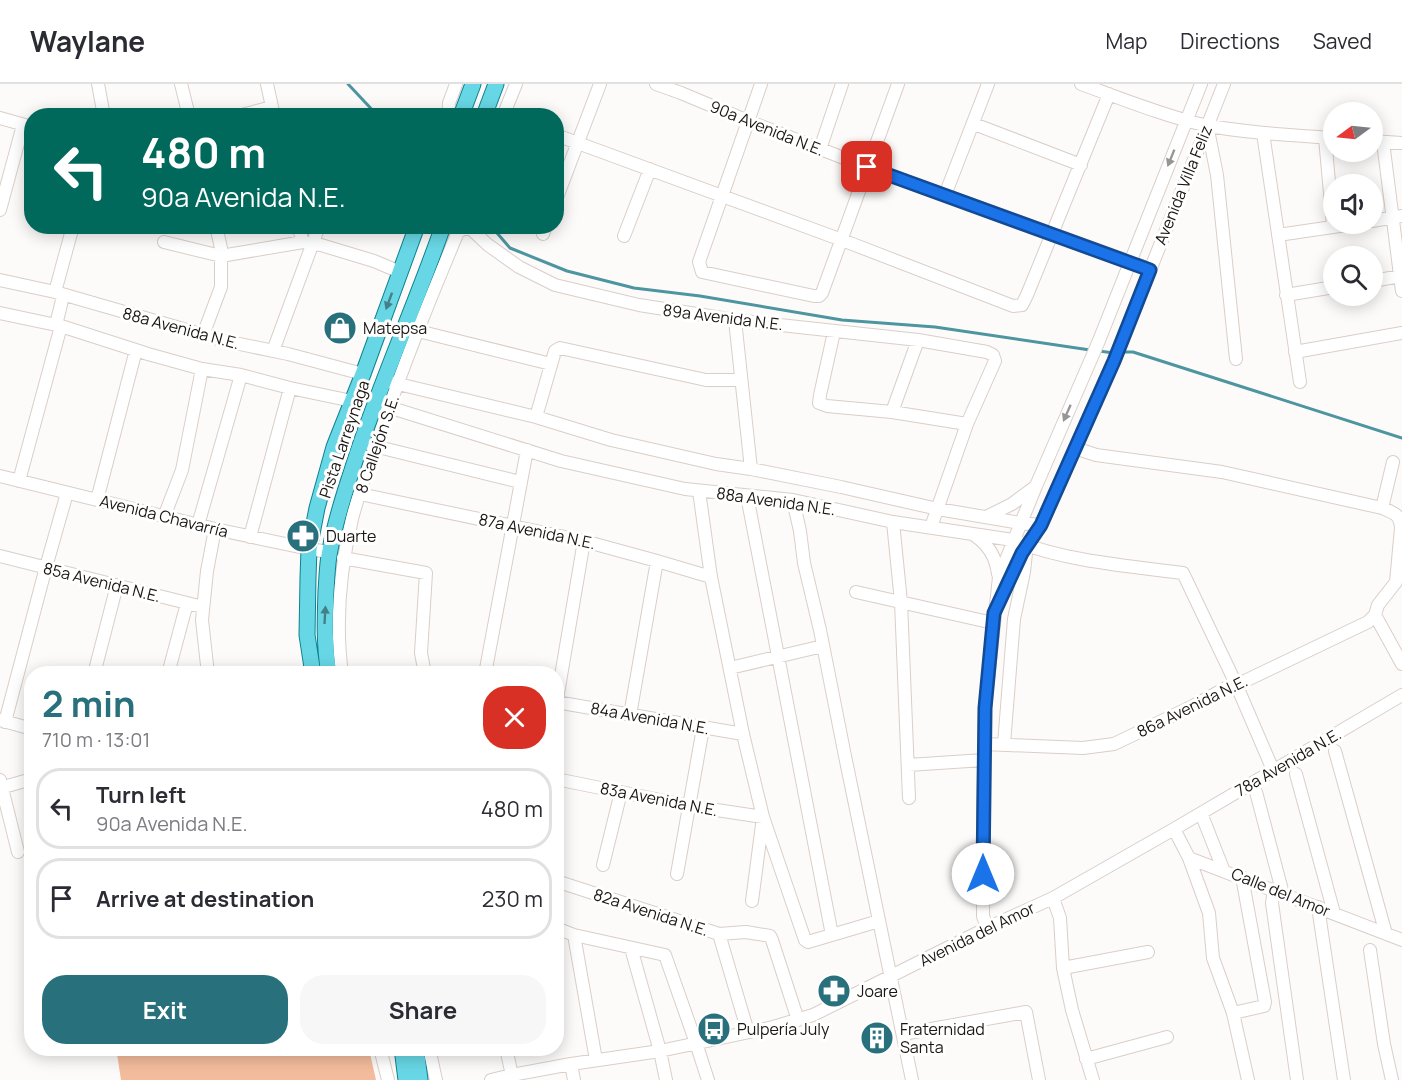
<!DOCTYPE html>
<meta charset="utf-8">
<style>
:root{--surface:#fff;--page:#f7f7f7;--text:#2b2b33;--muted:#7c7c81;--line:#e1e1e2;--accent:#28707b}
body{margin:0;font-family:Manrope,sans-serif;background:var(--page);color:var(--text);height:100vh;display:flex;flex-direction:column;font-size:22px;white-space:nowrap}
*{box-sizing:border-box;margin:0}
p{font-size:20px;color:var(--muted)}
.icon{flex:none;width:33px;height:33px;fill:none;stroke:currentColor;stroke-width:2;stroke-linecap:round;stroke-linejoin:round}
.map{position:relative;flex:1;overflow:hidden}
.side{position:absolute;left:24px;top:582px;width:540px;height:390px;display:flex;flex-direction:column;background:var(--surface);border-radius:24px;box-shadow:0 3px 15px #0003}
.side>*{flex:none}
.guide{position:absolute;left:24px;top:24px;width:540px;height:126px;border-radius:24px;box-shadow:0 3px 15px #0003;background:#00695c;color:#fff;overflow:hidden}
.needle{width:39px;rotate:255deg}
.tools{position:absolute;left:1323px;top:18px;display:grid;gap:12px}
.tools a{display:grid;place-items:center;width:60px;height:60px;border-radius:50%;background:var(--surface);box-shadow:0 3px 15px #0003;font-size:30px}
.pin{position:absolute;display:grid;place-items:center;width:51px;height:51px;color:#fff;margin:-26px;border-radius:12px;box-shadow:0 3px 9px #0006}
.me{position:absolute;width:66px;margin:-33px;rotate:0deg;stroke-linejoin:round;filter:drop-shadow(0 0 4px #0008)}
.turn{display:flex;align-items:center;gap:21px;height:126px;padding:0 18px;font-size:27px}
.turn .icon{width:78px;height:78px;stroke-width:2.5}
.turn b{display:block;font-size:42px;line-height:51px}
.round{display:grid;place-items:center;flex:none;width:63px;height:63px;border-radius:24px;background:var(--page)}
.headline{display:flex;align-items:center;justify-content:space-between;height:102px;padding:0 18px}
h1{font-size:36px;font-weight:700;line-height:45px;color:var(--accent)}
.action{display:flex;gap:12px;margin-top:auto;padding:12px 18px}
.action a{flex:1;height:69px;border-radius:24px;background:var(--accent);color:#fff;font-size:24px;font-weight:700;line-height:69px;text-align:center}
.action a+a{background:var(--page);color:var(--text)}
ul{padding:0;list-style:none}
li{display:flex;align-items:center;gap:18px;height:81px;margin:0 12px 9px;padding:0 6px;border:3px solid var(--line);border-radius:24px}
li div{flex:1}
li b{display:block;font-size:22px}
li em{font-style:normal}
header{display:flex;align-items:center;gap:36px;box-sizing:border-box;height:84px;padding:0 30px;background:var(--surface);border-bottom:2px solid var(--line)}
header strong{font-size:28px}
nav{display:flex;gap:33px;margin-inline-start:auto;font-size:21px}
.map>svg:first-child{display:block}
.green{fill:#f3bc9c}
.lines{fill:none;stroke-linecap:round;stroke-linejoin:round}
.stream{stroke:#4d95a0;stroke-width:3}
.minor-casing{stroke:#dacec8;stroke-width:14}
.major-casing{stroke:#0c8390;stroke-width:17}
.minor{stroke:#fff;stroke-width:12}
.major{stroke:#68d7e5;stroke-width:15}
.oneway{fill:#989695}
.oneway2{fill:#458086}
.route-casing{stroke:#114b97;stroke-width:15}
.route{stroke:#1a73e8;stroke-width:10}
.labels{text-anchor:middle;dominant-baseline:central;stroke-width:6;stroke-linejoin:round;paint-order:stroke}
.street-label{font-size:16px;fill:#1a1613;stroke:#fff}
.poi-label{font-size:16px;fill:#1a1613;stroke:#fff;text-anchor:start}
</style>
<header>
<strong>Waylane</strong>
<nav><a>Map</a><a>Directions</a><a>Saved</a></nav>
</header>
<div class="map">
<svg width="1402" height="996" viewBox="0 0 1402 996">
<rect width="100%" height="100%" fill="#fdfbfa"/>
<!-- green -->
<path class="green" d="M119,964l250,1 7,31h-255l-4,-26z"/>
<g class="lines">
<!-- stream -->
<path class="stream" d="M348,0l30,32
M491,142l19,22 57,23 67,17 66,8 142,24 93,7 155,23
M1099,267l15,2
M1120,268h13l269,86"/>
<defs>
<path id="minor" d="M98,0l6,32
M181,0l8,32
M267,0l7,32
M656,0l25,9 67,28 119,46 283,102
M761,0l-62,178 3,10 112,24h5l3,-3 76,-209
M1081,0c39,14 83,32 123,41 43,8 87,10 130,13
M238,32l34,-9
M448,32l1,-13 7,-19
M503,32l13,-32
M0,34l32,9
M974,40l107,41
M1207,41l10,50 19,184
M1263,49l37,249
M556,51l286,105 171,66 9,-1 5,-10 82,-201
M1325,54l8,88
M1372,57l30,2
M1383,58l19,149
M820,65l22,-65
M945,111l43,-111
M556,116l44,-116
M0,126l23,-85
M1372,137l30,-5
M127,142v1
M298,142l5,16
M543,150l3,-8
M1278,151l75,-11
M624,152l26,-67
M164,158l57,14 82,-14 18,3 53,16 26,11
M0,196l55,12 170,49 63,13 75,20
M1372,197l30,-5
M55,208l18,-66
M1286,211l48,-8
M0,229l61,13 87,28 54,15 39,6 49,13 62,13
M735,236l16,149
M56,241l7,-29
M418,247l133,33
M834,248l-14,63 -1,8 8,3 65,6 75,12
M203,251l18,-48v-39l-5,-22
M273,267l46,-125
M1295,268l107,-19
M390,298l146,35 75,23 105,24 35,5 90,18 97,22 82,14 21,2
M382,321l179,56 124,28 108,11 100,22 120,18c51,21 115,26 170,33l53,111 37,86
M892,328l26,-72
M536,333l19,-66 5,-3 146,32h34
M370,361l150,37
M0,392l215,53 94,20 20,3
M19,397l42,-155
M360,410l224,47 73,20 54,16
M747,412l85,439
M97,416l39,-150
M793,416l7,31 4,32 16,67 25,126 67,324
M1382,424l11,-46
M164,433l18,-47 20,-101
M986,433l26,-13 23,-17
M893,438l8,80 8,196
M198,441l43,-150
M974,451c14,9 22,22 24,39
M250,453l40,-149
M0,472l203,51
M343,474l83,15 -5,80 4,21
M856,508l137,31
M999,519l23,-50 19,-28 73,-164 110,-277
M1375,531l27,49
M730,584l93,-22
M94,590l23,-89
M168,590l19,-71
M208,590l-6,-54 5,-49 8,-42
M342,590c-7,-52 -2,-104 10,-155 7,-28 18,-55 27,-82 23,-70 51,-138 79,-205l6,-3h7l17,16 31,22 36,18 84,20 96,15 183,20 69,12 6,3 2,6 -28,63 -36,103
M485,590l42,-224
M556,618l187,32
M556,621l28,-164
M630,631l27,-154
M0,636l32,9
M5,638l41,-155 21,-74
M984,660l99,4 31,-4 79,-38 33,-18 21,-8 121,-58 7,-7 3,-10 18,-23 5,-54c-1,-14 -7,-15 -19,-20l-160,-36 -126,-17 -21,-7
M1004,660l10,-125 10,-47 2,-19
M1335,667l51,183
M908,681l76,-5
M1296,690l38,139
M556,695l134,27 73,11 -20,-83 -32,-157 -12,-86
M0,696l18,72
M0,704l32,-9
M1256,708l27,102
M1201,729l22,56
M1174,745l15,29 213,82
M1189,774l20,55 4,45 20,55 15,67
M603,781l18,-73
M677,790l26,-146
M556,797l163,53 27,-2 24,4 2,4 26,80
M1274,806l-2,13 25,177
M1053,814l7,20 3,50 9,42 21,70
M752,817l11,-84 42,123 3,2 71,-21
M1318,823l26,173
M556,844l18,7 91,20 31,88 12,37
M987,844l-4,-12v-106l2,-102 14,-131 37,-91 62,-143 103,-259
M719,850l29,98
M574,851l22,125
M631,864l29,103 6,29
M1370,866l14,94 8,36
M1063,884l85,-16
M1233,929l31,-7 1,-4 -23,-125
M903,950l123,-22 13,68
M380,964l8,32
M429,964l7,32
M506,964l7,32
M1086,975l81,-22
M571,980l3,16
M491,996l21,-5 59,-11 89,-13 113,-24 40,-12 174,-87 66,-30 121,-69 228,-134"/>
<path id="major" d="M461,32l12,-32
M484,32l12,-32
M313,590l-6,-39 1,-57 1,-29 8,-41 17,-61 29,-73 54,-148
M329,590c-5,-28 -4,-55 -3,-83 1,-13 1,-27 4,-41 5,-28 14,-56 23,-83 26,-82 62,-160 90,-241
M402,964l4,32
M416,964l4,32"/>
</defs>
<!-- minor casing -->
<use href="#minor" class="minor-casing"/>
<!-- major casing -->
<use href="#major" class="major-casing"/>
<!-- minor -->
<use href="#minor" class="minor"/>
<!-- major -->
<use href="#major" class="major"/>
</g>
<!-- one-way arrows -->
<defs><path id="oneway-solid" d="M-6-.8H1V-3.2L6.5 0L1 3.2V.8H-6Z" transform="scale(1.5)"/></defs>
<g class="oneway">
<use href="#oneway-solid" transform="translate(1171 74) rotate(112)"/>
<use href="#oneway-solid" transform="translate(1067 329) rotate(114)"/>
</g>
<g class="oneway2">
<use href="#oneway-solid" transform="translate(389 217) rotate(110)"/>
<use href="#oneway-solid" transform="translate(325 531) rotate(-87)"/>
</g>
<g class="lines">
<defs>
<path id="route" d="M867,83l283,103 -36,91 -73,164 -19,28 -28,60 -9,95 -2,166"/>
</defs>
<!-- route casing -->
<use href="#route" class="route-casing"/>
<!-- route -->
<use href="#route" class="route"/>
</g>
<!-- icons -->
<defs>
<symbol id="shop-disc" viewBox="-11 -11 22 22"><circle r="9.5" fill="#28707b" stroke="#fff"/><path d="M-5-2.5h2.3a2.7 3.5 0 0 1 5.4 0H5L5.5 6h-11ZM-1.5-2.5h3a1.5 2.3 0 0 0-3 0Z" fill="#fff"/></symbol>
<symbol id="pharmacy-disc" viewBox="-11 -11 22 22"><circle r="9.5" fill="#28707b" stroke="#fff"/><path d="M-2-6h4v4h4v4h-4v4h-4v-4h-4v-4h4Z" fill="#fff"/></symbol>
<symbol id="bus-disc" viewBox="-11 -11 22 22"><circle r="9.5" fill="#28707b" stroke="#fff"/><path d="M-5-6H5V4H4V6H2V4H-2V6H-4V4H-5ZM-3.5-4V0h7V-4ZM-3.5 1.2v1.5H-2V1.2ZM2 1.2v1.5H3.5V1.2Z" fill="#fff"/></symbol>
<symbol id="building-disc" viewBox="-11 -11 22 22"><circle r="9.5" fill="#28707b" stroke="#fff"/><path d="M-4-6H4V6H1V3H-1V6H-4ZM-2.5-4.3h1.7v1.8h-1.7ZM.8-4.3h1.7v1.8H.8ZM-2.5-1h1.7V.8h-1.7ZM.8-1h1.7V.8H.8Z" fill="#fff"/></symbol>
</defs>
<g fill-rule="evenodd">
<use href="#shop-disc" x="321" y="225" width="38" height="38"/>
<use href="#pharmacy-disc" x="284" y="433" width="38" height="38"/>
<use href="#pharmacy-disc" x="815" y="888" width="38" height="38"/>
<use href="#bus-disc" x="695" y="926" width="38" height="38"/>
<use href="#building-disc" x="858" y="935" width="38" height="38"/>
</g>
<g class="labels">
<!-- street labels -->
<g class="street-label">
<text transform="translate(767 44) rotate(22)">90a Avenida N.E.</text>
<text transform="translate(1183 101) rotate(-68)">Avenida Villa Feliz</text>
<text transform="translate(723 233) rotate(7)">89a Avenida N.E.</text>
<text transform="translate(181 244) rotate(15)">88a Avenida N.E.</text>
<text transform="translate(344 355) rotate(-71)">Pista Larreynaga</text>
<text transform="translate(377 360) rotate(-71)">8 Callejón S.E.</text>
<text transform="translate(776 417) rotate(8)">88a Avenida N.E.</text>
<text transform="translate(164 432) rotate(14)">Avenida Chavarría</text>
<text transform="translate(537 447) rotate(12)">87a Avenida N.E.</text>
<text transform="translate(102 498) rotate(14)">85a Avenida N.E.</text>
<text transform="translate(1192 622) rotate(-26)">86a Avenida N.E.</text>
<text transform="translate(650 634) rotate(10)">84a Avenida N.E.</text>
<text transform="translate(1288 678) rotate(-30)">78a Avenida N.E.</text>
<text transform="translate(659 715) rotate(11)">83a Avenida N.E.</text>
<text transform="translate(1281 808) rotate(22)">Calle del Amor</text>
<text transform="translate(651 828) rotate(18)">82a Avenida N.E.</text>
<text transform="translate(977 850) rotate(-26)">Avenida del Amor</text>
</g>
<!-- poi labels -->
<g class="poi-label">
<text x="363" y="244">Matepsa</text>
<text x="326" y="452">Duarte</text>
<text x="857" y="907">Joare</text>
<text x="737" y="945">Pulpería July</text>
<text x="900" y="945">Fraternidad<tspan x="900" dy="18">Santa</tspan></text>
</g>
</g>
</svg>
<div class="tools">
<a><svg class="needle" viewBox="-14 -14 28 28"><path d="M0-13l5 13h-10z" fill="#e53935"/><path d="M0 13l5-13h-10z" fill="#7c7c81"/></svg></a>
<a><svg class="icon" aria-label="sound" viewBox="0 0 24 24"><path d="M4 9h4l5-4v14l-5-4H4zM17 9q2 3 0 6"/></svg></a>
<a><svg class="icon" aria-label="search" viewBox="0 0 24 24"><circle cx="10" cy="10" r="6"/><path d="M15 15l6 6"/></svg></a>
</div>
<div class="pin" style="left:867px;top:83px;background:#d93025"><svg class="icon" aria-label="arrive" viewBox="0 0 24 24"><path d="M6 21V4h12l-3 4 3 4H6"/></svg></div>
<svg class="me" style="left:983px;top:790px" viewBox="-20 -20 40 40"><circle r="19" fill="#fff"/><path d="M0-13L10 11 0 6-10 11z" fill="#1a73e8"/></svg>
<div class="guide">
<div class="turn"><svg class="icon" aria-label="left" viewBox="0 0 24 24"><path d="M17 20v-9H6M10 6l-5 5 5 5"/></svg><div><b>480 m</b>90a Avenida N.E.</div></div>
</div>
<section class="side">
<div class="headline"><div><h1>2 min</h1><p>710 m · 13:01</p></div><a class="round" style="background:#d93025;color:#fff"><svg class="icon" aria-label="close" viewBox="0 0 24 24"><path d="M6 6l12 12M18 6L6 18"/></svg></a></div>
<ul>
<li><svg class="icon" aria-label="left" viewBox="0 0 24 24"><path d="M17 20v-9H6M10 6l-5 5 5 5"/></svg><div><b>Turn left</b><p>90a Avenida N.E.</p></div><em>480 m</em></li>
<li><svg class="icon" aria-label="arrive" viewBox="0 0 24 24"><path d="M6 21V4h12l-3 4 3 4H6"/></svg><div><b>Arrive at destination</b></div><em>230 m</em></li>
</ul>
<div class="action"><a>Exit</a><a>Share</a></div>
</section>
</div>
